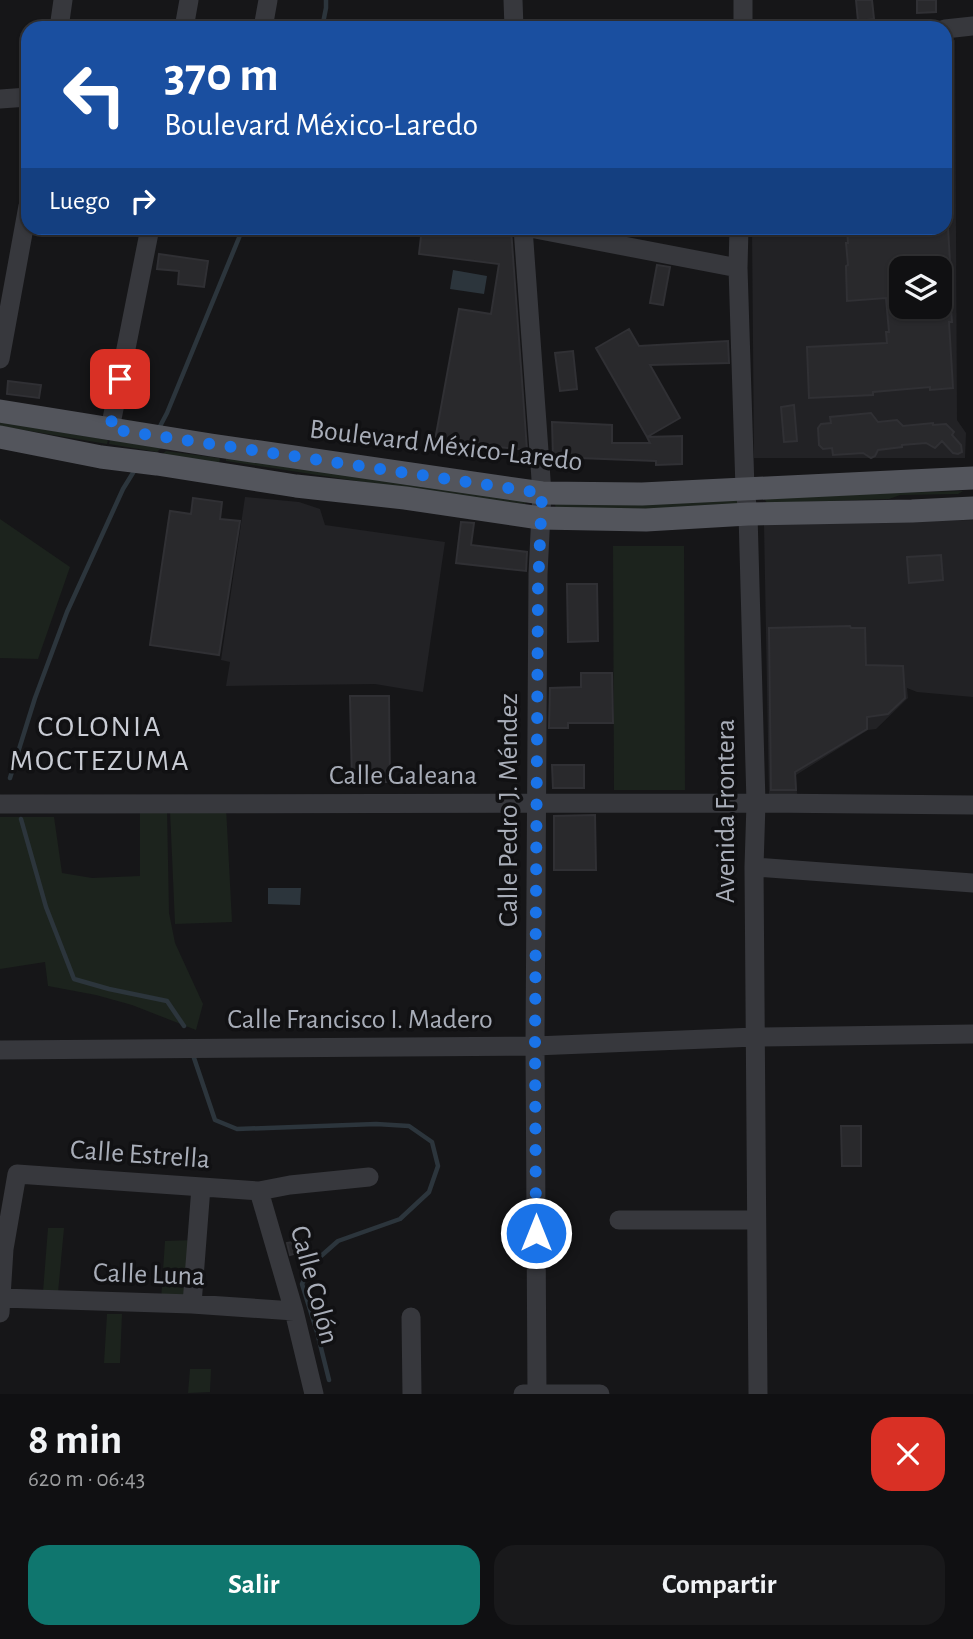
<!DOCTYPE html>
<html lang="es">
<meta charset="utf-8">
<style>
:root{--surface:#101012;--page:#19191b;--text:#f1f3f6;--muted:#9c9d9f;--line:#303032;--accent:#0f766e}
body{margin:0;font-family:"Alegreya Sans",sans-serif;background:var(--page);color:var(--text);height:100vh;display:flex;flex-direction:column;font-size:26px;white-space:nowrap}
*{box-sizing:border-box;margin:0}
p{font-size:23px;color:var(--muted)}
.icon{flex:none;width:38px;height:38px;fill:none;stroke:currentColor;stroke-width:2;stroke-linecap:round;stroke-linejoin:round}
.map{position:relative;height:1394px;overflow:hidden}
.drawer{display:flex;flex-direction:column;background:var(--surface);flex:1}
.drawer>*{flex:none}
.top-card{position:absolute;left:21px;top:21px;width:931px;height:214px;border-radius:21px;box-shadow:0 2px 5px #0004,0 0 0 2px var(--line);background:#1a4fa0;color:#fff;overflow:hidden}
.tools{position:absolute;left:889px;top:256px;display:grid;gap:14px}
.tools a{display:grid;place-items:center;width:63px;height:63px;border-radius:14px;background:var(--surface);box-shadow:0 2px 5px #0004,0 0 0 2px var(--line);font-size:35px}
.pin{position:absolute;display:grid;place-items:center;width:60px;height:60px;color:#fff;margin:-30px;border-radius:14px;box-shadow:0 4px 10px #0006}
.me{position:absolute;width:77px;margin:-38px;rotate:0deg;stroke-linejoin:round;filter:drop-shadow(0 0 5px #0008)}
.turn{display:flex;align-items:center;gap:24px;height:147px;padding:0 28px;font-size:32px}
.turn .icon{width:91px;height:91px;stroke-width:2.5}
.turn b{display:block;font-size:49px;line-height:60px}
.then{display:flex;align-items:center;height:66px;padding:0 28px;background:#0003;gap:14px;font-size:26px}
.round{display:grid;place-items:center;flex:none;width:74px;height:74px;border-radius:21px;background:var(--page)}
.head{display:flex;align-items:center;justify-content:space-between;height:119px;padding:0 28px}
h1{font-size:42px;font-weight:600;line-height:52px}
.action{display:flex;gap:14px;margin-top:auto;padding:14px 28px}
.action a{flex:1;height:80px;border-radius:21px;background:var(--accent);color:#fff;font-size:28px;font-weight:600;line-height:80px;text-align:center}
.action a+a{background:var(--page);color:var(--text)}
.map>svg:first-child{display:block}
.built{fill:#222225;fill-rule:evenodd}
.green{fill:#1c231d}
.water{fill:#2c353c}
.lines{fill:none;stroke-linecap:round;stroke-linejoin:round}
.stream{stroke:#2c353c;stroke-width:4.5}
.building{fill:#29292c;stroke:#303034;stroke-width:2;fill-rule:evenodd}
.minor{stroke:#37383d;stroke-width:19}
.major{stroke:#53555c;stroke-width:23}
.route{stroke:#1a73e8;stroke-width:12;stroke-dasharray:0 21.6}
.labels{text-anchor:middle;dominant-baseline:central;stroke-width:7;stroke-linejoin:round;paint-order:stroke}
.street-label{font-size:28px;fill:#a8adb8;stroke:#111113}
.neighbourhood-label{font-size:30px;letter-spacing:2px;fill:#c9ccd4;stroke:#111113}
</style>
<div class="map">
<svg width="973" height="1394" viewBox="0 0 973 1394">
<rect width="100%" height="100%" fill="#161618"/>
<!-- built -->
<path class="built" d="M955,40l2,380 9,13 -1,25h-211l-2,-230h193v-187zM901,268h39v38h-39z
M245,497l54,5 21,7 5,16 120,17 -22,150 -48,-8 -149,2 4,-24 -9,-2z
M973,520v177l-56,-5 -10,-4 1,10 -32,31 -8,1 -72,45 1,19 -28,1 -5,-271z"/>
<!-- green -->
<path class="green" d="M0,422l108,18 -1,4 -107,-18z
M110,440l51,8 -4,4 -48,-8z
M166,451l53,7 1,1 -1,4 -58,-8z
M226,458l301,43 -2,3 -77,-9 -222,-34z
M963,491l-5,3 -58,1 -11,4 -122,4 -2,-3 1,-4z
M739,499l2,6 -83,4 -102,-1 -2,-6z
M0,519l70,48 -32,92 -38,-1z
M613,546h71l1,244h-71z
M226,807l6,115 -57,2 -5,-114z
M167,808l2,105 6,30 28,61 -7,26 -64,-25 -36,-10 -48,-9 -3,-24 -45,7v-152h54l8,56 30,5 48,-2v-67z
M48,1228h16l-6,65 -15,-1z
M194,1240l-4,61 -29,-1 4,-59z
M107,1314h15l-2,49h-16z
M190,1369h21l-1,23 -22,1z"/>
<!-- water -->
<path class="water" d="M453,270l34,6 -3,18 -34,-5z
M268,888h33l-1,17 -32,-1z"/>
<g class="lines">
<!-- stream -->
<path class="stream" d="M322,28l4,-20v-8
M158,430l9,-17 76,-185
M10,778l25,-80 32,-86 56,-123 13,-21
M21,819l25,88 28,72 35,10 58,12 17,25
M193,1055l22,65 22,9 139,-5 33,2 23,16 6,24 -9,26 -29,27 -62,22 -26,23 -10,20 15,48 12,48"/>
</g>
<!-- building -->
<path class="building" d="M856,0h16l2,19 -16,2z
M917,0h19v12l-19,1z
M422,228h74l15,1 16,221 -92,-10 24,-131 32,5 8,-50 -80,-10z
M847,228h101l4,69h-2l2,25h-3l4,66 -23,2v-3l-57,5v3l-64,3 -2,-51 80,-4 -1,-11h3l-3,-34 -39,3 -1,-35 2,-1 -2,-22h2zM901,268h39v41l-29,2 -1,-3 -9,1z
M159,254l49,7 -4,26 -26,-3 1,-13 -22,-2z
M657,265l13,2 -7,38 -13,-2z
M629,329l10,17 89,-5 1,22 -79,2 30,53 -33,19 -51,-89z
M573,351l4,38 -17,2 -5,-38z
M8,381l33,4 -2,13 -32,-4z
M794,405l3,36 -13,1 -3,-35z
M871,413l7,9 19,-2 6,6 30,-3v2l13,-1 8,8 -2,3 9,10 1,7 -4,2 -5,-1 -11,-12 -7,7 -9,-5 -24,2v2l-24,3 -3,6 -4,2 -8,-5 -30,2 -1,-7 -9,1 -4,-4 -1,-17 3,-4 10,-1 -1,-6z
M552,422l60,3v18h38l-3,-6 35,-1v28l-26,1v-4l-103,-4z
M193,498l29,4 -2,17 20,2 -21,134 -69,-10 20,-134 21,3z
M461,522l13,1 -3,22 56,7 -1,19 -70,-8z
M941,555l2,25 -34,3 -2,-26z
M567,584h30l1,57 -30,1z
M850,626l1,2h14l1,37 37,1 2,32 -17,16 -21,3v12l-72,43 1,18h-25l-2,-162z
M581,673h31l1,50h-45v5h-19l1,-40 31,-1z
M350,696h39l1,86h-38z
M552,765h32v23h-31z
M595,815l1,55h-42v-54z
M841,1126h20v40h-19z
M303,1240l2,11 -15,4 -3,-12z"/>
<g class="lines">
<!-- minor -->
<path class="minor" d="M513,0l1,28
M743,0v28
M59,28l4,-28
M184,28l5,-28
M263,28l5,-28
M945,29l28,-3
M0,99l28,-2
M523,228l19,265 -4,81 -3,472 2,348
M530,228l208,40
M739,228l-1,40 7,221 3,25 8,289 -2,64 4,527
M0,359l28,-153
M110,429l40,-201
M0,804l756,-1 217,2
M754,867l219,16
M0,1050l535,-4 220,-9 218,-3
M259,1191l35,120 20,83
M619,1220h137
M1,1298l191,6 102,7
M192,1304l9,-117
M0,1313l4,-64 13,-75 242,17 31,-6 79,-8
M411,1317l1,77
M523,1394h77"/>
<!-- major -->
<path class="major" d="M0,411l211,34 331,48 100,1 331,-16
M0,437l101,20 56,7 139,22 109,12 135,20 106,2 102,-6 164,-3 61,-3"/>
</g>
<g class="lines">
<!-- route -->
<path class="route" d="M120,379l-10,50 432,64 -4,95 -3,458 1,187"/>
</g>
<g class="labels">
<!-- street labels -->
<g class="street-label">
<text transform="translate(446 446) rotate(7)">Boulevard México-Laredo</text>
<text x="403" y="776">Calle Galeana</text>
<text transform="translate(509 810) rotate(-90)">Calle Pedro J. Méndez</text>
<text transform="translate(726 811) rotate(-90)">Avenida Frontera</text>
<text x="360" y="1020">Calle Francisco I. Madero</text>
<text transform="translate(140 1155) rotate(4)">Calle Estrella</text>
<text transform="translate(149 1275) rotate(2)">Calle Luna</text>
<text transform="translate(314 1285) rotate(75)">Calle Colón</text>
</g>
<!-- neighbourhood labels -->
<g class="neighbourhood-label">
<text x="100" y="727">COLONIA<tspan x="100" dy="34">MOCTEZUMA</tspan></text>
</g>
</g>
</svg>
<div class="tools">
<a><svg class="icon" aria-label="layers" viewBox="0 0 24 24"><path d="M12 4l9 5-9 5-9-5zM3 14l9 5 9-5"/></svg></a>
</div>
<div class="pin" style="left:120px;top:379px;background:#d93025"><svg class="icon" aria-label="arrive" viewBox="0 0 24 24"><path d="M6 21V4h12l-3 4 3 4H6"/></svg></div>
<svg class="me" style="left:536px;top:1233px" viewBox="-20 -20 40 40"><circle r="17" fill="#1a73e8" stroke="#fff" stroke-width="3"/><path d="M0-11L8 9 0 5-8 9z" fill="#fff"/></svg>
<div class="top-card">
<div class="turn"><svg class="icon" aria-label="left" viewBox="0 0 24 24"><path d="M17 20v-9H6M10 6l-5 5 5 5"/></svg><div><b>370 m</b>Boulevard México-Laredo</div></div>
<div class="then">Luego<svg class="icon" aria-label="right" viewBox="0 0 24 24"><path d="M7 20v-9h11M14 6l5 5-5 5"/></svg></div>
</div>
</div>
<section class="drawer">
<div class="head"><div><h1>8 min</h1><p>620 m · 06:43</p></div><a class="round" style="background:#d93025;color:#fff"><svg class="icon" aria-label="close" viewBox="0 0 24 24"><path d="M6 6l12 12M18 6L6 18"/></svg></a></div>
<div class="action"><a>Salir</a><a>Compartir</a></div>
</section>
